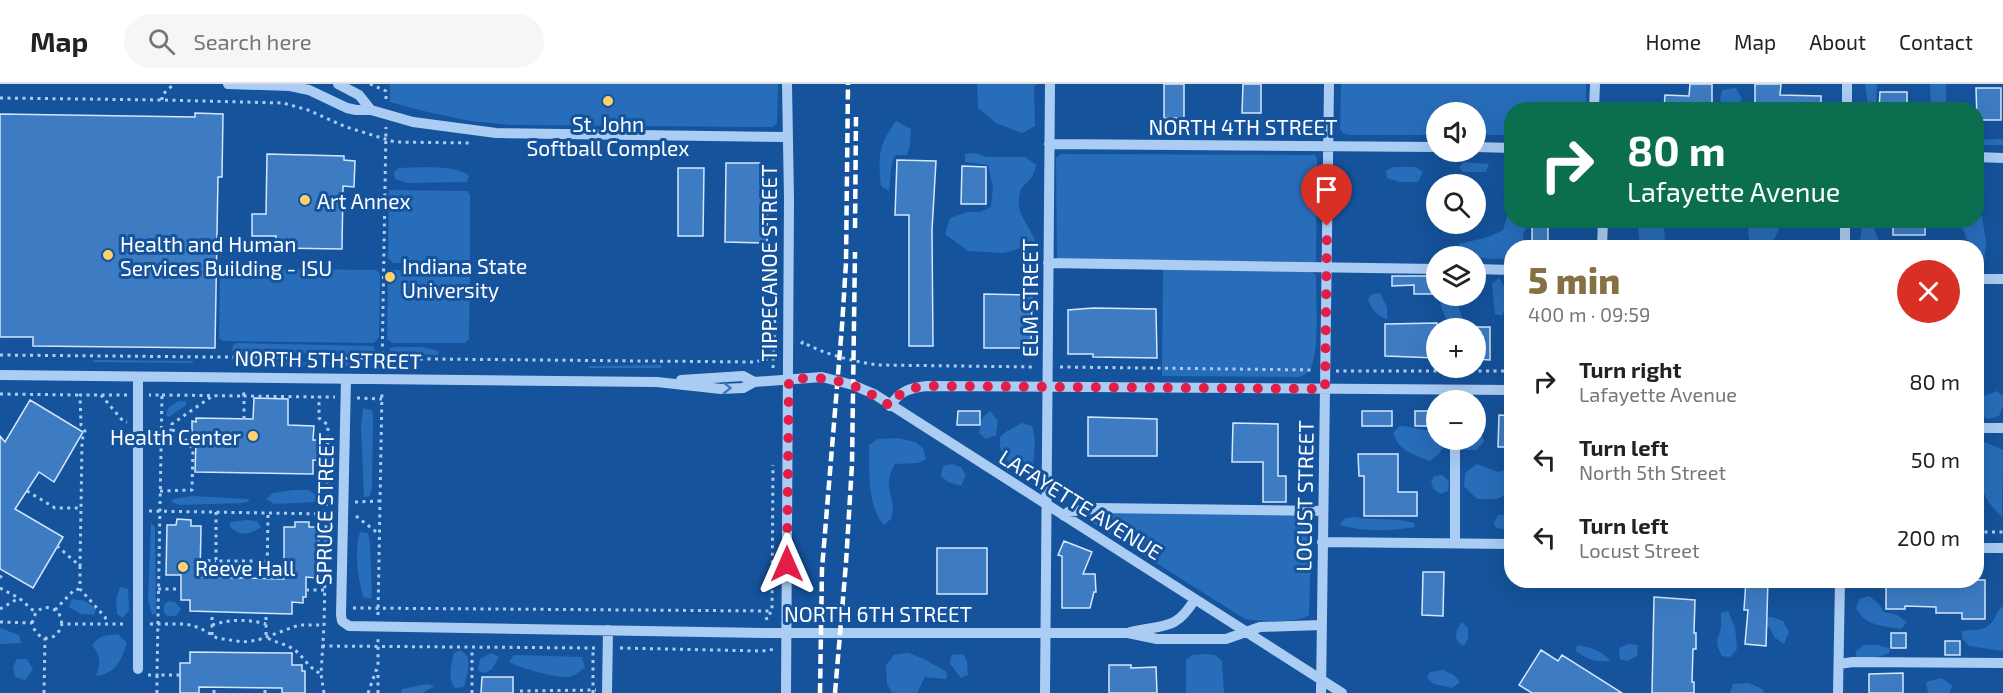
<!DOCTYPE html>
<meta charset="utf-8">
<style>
:root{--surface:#fff;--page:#f6f6f6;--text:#222;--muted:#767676;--line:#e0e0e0;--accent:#857144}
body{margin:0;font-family:"Exo 2",sans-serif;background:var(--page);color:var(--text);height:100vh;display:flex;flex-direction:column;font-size:22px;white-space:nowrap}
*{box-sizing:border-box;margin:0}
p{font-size:20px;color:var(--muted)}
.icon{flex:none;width:33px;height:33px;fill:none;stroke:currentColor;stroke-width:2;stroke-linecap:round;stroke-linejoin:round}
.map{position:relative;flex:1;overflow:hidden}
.details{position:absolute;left:1504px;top:156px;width:480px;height:348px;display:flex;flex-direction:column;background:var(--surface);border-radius:24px;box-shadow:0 6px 24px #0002}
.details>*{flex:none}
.top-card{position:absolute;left:1504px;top:18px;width:480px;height:126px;border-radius:24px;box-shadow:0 6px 24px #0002;background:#0b6e4f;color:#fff;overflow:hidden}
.fabs{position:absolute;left:1426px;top:18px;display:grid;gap:12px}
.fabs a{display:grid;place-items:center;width:60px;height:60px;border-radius:50%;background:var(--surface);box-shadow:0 6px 24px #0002;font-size:30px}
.pin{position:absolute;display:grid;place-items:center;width:51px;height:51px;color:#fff;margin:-62px -26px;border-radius:50% 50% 50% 0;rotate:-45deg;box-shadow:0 0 6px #0007}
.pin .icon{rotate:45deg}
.me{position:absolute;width:66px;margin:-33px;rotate:0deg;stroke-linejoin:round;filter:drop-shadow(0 0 4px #0008)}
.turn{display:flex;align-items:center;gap:21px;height:126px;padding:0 24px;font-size:27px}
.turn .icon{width:78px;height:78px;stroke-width:2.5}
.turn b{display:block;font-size:42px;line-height:51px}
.round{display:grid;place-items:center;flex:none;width:63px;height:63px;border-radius:32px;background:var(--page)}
.summary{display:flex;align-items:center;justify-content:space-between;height:102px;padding:0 24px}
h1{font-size:36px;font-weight:800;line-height:45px;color:var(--accent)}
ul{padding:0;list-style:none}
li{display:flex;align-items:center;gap:18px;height:78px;padding:0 24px}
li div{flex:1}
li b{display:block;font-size:22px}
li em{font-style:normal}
header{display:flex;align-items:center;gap:36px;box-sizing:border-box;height:84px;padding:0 30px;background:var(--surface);border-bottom:2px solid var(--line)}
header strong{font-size:28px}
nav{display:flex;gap:33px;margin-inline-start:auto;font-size:21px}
.search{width:420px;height:54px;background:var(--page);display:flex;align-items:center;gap:15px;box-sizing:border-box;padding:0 21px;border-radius:33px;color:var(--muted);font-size:22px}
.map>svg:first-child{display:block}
.green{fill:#286dba}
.building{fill:#3d7cc3;stroke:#d3e7fd;stroke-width:1.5}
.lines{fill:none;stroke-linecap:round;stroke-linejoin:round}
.path{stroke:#abcdf3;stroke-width:3;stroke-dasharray:3 4.5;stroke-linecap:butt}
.minor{stroke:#abcdf3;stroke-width:10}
.rail{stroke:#fff;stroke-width:4.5;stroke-dasharray:10 4.5;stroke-linecap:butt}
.oneway{stroke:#4278b6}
.route{stroke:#e11d48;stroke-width:10;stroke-dasharray:0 18}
.poi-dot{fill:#ffd16d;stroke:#15539c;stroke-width:2}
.labels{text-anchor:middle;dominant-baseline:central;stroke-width:6;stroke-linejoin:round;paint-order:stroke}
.poi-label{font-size:21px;fill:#fff;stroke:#15539c;text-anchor:start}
.street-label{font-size:21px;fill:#fff;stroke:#15539c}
</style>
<header>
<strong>Map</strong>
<div class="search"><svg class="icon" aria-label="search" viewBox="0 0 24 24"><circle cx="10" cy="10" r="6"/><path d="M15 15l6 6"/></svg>Search here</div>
<nav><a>Home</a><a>Map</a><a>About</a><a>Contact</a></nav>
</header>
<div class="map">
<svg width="2003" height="609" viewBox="0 0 2003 609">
<rect width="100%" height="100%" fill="#15539c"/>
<!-- green -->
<path class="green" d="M390,0h388l-1,39 -4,4h-19l-242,-2 -42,-4 -47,-10 -33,-9z
M977,0h60l-3,3 1,39 -13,7 -26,-10 -18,-15z
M1341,0h245v25l-74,1v25h-36v-23h-39v23h-88l-6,-2 -3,-4z
M1865,0h12l-1,23 -3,2 -5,-4z
M1930,0h16v25h-15z
M1736,4l6,11 -7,9h-9l-6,-8 2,-10z
M896,37l15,8 -1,16 -3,10h-12c-5,9 -4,25 -6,36l-8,-5c-3,-30 -3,-40 15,-65z
M1977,56l24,-1 2,1v5h-26z
M975,69l12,4h38l11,8c-1,4 -2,10 -5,13 -3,5 -10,8 -11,15 -6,22 11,32 16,51l-33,9 -35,-2 -23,-17 5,-16 17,-6h13l11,-5 2,-20 -5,-22 -23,-3v-8z
M1060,70l255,1 2,4 -1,102 -2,1 -257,-3 -1,-101z
M1464,78l25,2 -3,8h-23l-4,-5z
M1394,83h22l7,5 -5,10h-18l-13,-4 -1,-7z
M399,84c18,0 57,-4 70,8l-2,6 -59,1 -13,-4 -1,-7z
M389,106l78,1 3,4v65l-4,4 -73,-1 -5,-5z
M1512,125v11l19,1 -8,12 1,14 -12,1v10l-21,1 -26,-4 -7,-11 31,-7 14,-7 6,-20z
M1977,129l5,3 4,26 -2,20 -6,5 -1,-19 -10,-1 1,-5 -7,-18 2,-3 14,-1z
M1645,137h12l7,3 1,21 -3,2h-22l-2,-18 3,-7z
M1749,137h30l-1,11 -8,15h-15c-8,-6 -7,-16 -6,-26z
M1863,137h8l7,18v8h-17l-1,-6z
M224,184l152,2 4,4 -1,63 -5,6 -151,-2 -4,-3 1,-65z
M1163,185l148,2 5,4c0,22 3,72 -4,90 -2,6 -6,10 -13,12l-137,-1z
M388,186l78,1 4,5 -1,63 -4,4h-73l-5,-4z
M1499,194c9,13 9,24 3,38l-7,-2 -3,-30z
M1380,209l7,14v12c-11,-3 -15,-10 -19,-19l4,-6z
M1445,212h11l6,22v10h-13c-2,-10 -8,-17 -9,-28z
M237,259l136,3 2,3 -1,4 -9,2 -133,-4 1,-6z
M396,263h26l17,4 -1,4 -49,-2 1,-5z
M95,276l97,1 2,2 -102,-1z
M245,278l126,1 1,3 -127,-2z
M661,281l1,3h-74l2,-2z
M1997,307l6,5v10l-4,10 -11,3 -10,-6 -1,-7 7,-10z
M178,317h8v4l-17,12 -3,-2 2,-7z
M363,324l9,2 1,8 -1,70 -2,8 -6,1 -3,-70z
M990,327l8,10 -2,14 -10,4 -7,-6 3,-15z
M1022,339l10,3c6,18 0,32 1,51 -18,-7 -36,-19 -33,-40l7,-6z
M1400,342c13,0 24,7 37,3v11h11l-9,14 -9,7c-16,-6 -32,-11 -37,-28z
M1476,342l5,3 3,13 -8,8h-10l-5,-10h15z
M898,354l17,4 8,6 3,11 -8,4 -23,1c-15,25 3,32 -4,55l-7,6c-18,-21 -14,-55 -15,-80l9,-6z
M1977,357h5l21,9 -1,67 -13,-14 -12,-23z
M952,380l9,3 5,8 -5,11 -13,-4 -7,-6 2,-10z
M1477,380l21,8 14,-4v24l-15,7h-20l-13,-13 1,-13z
M1442,391l7,6 -1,10 -8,3 -7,-6 -2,-6 3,-6z
M293,406h16l7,5v7l-42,2 -8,-5 7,-6z
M192,412l55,3 3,2 -7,2 -63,2 -8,-3 1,-3z
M1090,427l222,4 -3,100c-10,9 -51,6 -64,4l-165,-104z
M1512,430v16l-16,-2 -2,-5 4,-8z
M1354,433c21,4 40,0 60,6l1,4c-23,4 -52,5 -75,-2l4,-6z
M247,436l10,1 4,6c-13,8 -19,10 -31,0v-5z
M151,439l4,4v11l1,75 -4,2 -4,-15z
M360,448l8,1 2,10 2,49 -1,7 -8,-2c-5,-20 -9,-44 -3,-65z
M120,503l8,2 1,21 -6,8 -6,-4 -1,-14z
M1869,512l10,8 5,8 13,3 10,7 -6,7c-19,-3 -34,-3 -45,-20l3,-10z
M72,515l13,2 11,8 -2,6 -13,-1 -12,-7z
M168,517l7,1 6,7 -5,7h-8l-4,-3v-8z
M2003,522v45l-34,-5 -7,-8v-7c13,-2 25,1 32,-12 3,-6 4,-9 9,-13z
M1728,527l7,17 2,21 -7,8 -8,-1 -4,-8 -1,-8 4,-12v-15z
M1758,533h14l11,4 6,11 -5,12 -9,-6 -5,-10 -10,-4z
M1462,538l6,6v11l-4,7 -4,-2 -4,-6 1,-9z
M0,544l19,7 2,8 -21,1z
M118,550l9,9c-6,18 -11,30 -31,33 5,-12 5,-20 -4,-31 6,-9 16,-10 26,-11z
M1628,560l10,1 -1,11 -10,5 -7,-2 -1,-11z
M1578,561c13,3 24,5 32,16 -14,1 -24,-1 -35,-11z
M1864,561h14l11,3 1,5 -13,4 -19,1 -3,-6z
M461,566l7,7v14l-4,16 -9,1c-8,-11 -4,-22 -1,-35z
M491,569l8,4 -7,12 -7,4 -7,-2 2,-12z
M908,569l16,6 23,13 -1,7 -21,-2 -8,16h-25l-5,-9 -1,-19 8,-10z
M963,570l4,7 1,14 -7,3 -11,-14 1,-9z
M1204,570l11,1 7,6 2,32h-38v-33l6,-5z
M514,571l68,2 3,11c-4,2 -11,8 -16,9 -13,1 -49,-9 -60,-15z
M17,575h10l6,10 -8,11 -10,-3 -2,-10z
M1443,586l11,5 6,7 -8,6 -18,-4 -7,-6 3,-6z
M1941,594l11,7 -2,8h-22l-2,-11z
M1749,599l13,6 3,4h-35l3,-9z
M427,600l8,2 -13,7h-21l1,-4z"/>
<!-- building -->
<path class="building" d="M1164,0h20v34h-20z
M1243,0h18v29h-19z
M1690,0h22v26h-48l1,-15 24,1z
M1755,0h26l-1,11 41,1v14h-66z
M1976,4h25v32h-24z
M1880,8h27v18h-28z
M195,29l28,1 -1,63h-4l-3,171 -182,-2v-9h-33v-223l195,3z
M267,70l77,2v4l11,1 -1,26 -11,-1 -1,63 -66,-1v-12h-24v-22h14z
M897,76l39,1 -4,69 1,116h-24v-131h-14z
M726,79h36v34h6l-1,46 -42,-1z
M962,82l24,1v37h-25z
M678,84h26l-1,68h-25z
M1893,136h32v15h-32z
M1532,142h16v22h-16z
M1392,192h45l-1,18h-22v-9l-22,1z
M984,210l48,1 -1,53h-47z
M1093,224l63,1 1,49 -64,-1v-3h-25v-44z
M1437,239v35l-52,-2v-32z
M1476,243h14v33l-14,-1z
M254,314l34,1v26l26,1 -1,14h9v21l-9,-1v14l-118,-2 1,-31h-4v-20l4,1v-4l57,1z
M30,316l53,32 -29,50 -15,-10 -24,37 48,28 -30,51 -33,-19v-133l5,6z
M958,327h22v14h-23z
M1362,327h30v15h-30z
M1415,327h22v15h-22z
M1499,331l13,1v31h-14z
M1088,333l69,2v37h-69z
M1233,339l45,1v52h8v26h-23v-40h-31z
M1358,370h40v38h19v24h-53v-40h-5z
M177,435l14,1v6h10l-1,51 84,2v-52h11v-5h14v5h9l2,32h-2l-1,19 -11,-1v20h-3v6l-11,-1v12l-102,-3v-11h-9v-25h-15l1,-50h9z
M1064,457l28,11 -9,22h12l1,18h-2l-4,16h-28v-52l-4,-1z
M937,464h50v46h-50z
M1423,488h21l-1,44 -21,-1z
M1746,496h22l-2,66 -21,-2 3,-34h-4z
M1886,496h99v39h-23v-6h-26v-6l-31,-1v3h-19z
M1654,513l41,3 -1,33h2v16h-3l-1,33h2v11h-42z
M1891,549h15v15h-15z
M1945,557h15v14h-15z
M1541,566l17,11 4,-6 60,38h-90l-13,-8z
M190,568l102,1v12h10v6h3v22h-23v-5l-83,-1v6h-19v-30h10z
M1109,581h22v3l25,-1 1,26h-48z
M1903,589v20h-34v-19z
M482,593h31v16h-32z"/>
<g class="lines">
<!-- path -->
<path class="path" d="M370,0l16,7v11
M0,14l162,2 121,3 25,7 38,17 49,15 76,1
M162,16v-5l12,-11
M801,260l2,-2c19,12 53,20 75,23l158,2
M0,271l754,7 24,-5
M1060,283l255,3
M773,284l2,-56
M382,285l4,-242
M1336,287h176
M0,310l80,1
M101,311l22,26 4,1
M162,311l82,1 -1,-7
M357,314l25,1
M244,335v-23l75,1
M172,346l9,3 11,-1
M162,347l10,-1v-6l39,-27
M27,407l28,17h26l1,-68 3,-9 -4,-6 -1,-30h47
M160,407l32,-1 1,-40 -12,-17
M355,418l25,-1
M149,427l176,3
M216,428v49h51
M356,432l23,18
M1977,448h26
M57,462l23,20 1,-58
M200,476l16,1
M80,482v23l25,28 2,7
M0,494l4,-7
M267,494l1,-64
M0,504l19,10 16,14
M158,505h23
M306,506h19
M353,524l419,3
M0,525l19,-11
M55,526l19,-20 6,-1
M378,531l4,-224
M212,533v19
M266,533v20c9,6 22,7 30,14 9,8 13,17 25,23
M767,536l-1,-4 6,-4 1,-147
M0,538l32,1c5,20 25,20 30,1h64
M32,539l4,-11c8,-6 15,-6 23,1l3,11
M150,540h36l14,4 17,10 26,4 15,-2 41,-15h24
M212,541c19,-6 35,-6 54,-1
M322,562l274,2
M620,564l142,3 14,-2
M148,591h9l5,-280h-13
M520,607l76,-1
M44,609l1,-55
M157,609v-18h23
M214,609v-6
M265,609v-5
M324,609l-3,-19 3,-49 4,-200 -9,-7v-21h16
M368,609l10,-28v-28
M378,609v-23
M472,609v-45
M593,609v-45"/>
<!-- minor -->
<path class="minor" d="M228,0l62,2 19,4 38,18 9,2h15l42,12 83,11 291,4
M338,0l21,11 12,15
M1594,26l1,-26
M1847,26v-26
M1049,60l388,3
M1476,63l36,1
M1977,73l26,1
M1602,164l1,-28
M1845,164v-28
M1048,179l389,6
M1476,185l36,1
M1977,195h26
M0,291l657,7 64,7 22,-1 11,-6 68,-5 31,8 21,9 468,299
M346,295l-5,236 1,6 7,5 419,7h360l29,6h69l34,-12 61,-2
M681,296l62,-4 11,6
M890,322c10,-15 19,-18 37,-20l585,4
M1977,344h26
M1064,432l4,-4 29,-4 226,3
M1322,458l190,2
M1455,459v-103
M1977,464h26
M1130,548c34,-8 45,0 65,-33
M1839,580l14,-2 150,1
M138,585v-292
M607,609l1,-63
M786,609l3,-494 -2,-115
M1045,609l5,-609
M1321,609l8,-609
M1838,609l2,-113"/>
<!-- rail -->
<path class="rail" d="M855,144l1,-111
M820,609l2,-124 20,-243 4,-63 2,-179
M835,609l11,-130 6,-99 3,-212"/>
</g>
<!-- one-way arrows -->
<defs><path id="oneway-chevron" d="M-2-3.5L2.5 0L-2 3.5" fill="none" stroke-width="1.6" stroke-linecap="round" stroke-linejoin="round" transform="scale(1.5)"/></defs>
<use class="oneway" href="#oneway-chevron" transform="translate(727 304) rotate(1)"/>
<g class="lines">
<!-- route -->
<path class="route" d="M787,480l2,-184c39,-6 68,3 101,26 10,-15 19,-18 37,-20l398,3 2,-163"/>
</g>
<!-- markers -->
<g class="poi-dot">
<circle cx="608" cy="17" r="6"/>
<circle cx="305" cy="116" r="6"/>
<circle cx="108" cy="171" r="6"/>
<circle cx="390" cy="193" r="6"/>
<circle cx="253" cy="352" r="6"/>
<circle cx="183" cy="483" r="6"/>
</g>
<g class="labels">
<!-- poi labels -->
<g class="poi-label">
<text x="608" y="39" text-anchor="middle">St. John<tspan x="608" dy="24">Softball Complex</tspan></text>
<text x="317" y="116">Art Annex</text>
<text x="120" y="159">Health and Human<tspan x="120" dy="24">Services Building - ISU</tspan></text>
<text x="402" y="181">Indiana State<tspan x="402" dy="24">University</tspan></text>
<text x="241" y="352" text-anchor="end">Health Center</text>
<text x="195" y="483">Reeve Hall</text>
</g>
<!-- street labels -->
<g class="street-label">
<text x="1243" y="42">NORTH 4TH STREET</text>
<text transform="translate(768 179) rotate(-90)">TIPPECANOE STREET</text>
<text transform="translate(1029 214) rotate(-90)">ELM STREET</text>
<text transform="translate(328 275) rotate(1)">NORTH 5TH STREET</text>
<text transform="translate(1304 412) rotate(-89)">LOCUST STREET</text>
<text transform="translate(1081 420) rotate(32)">LAFAYETTE AVENUE</text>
<text transform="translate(324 425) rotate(-89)">SPRUCE STREET</text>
<text x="878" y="529">NORTH 6TH STREET</text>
</g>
</g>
</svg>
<div class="fabs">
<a><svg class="icon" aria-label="sound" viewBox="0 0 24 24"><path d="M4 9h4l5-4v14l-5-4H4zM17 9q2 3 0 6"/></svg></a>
<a><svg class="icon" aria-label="search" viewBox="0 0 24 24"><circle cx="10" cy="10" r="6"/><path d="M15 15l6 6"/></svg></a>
<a><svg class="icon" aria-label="layers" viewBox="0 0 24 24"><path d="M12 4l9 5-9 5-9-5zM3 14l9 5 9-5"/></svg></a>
<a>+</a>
<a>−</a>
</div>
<div class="pin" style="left:1327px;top:142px;background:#d93025"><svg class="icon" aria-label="arrive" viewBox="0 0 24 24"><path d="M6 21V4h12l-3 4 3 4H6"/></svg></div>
<svg class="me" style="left:787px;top:480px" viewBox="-20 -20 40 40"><path d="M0-17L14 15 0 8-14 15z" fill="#e11d48" stroke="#fff" stroke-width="4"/></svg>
<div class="top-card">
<div class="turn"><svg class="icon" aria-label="right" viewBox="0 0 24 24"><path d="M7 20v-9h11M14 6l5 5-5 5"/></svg><div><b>80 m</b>Lafayette Avenue</div></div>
</div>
<section class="details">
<div class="summary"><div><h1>5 min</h1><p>400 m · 09:59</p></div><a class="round" style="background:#d93025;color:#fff"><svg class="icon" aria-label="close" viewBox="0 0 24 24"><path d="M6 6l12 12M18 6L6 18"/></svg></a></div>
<ul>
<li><svg class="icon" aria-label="right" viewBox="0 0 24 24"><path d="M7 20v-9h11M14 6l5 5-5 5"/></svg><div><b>Turn right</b><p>Lafayette Avenue</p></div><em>80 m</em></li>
<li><svg class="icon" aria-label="left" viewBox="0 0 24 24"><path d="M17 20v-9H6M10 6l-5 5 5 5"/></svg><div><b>Turn left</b><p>North 5th Street</p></div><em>50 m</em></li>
<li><svg class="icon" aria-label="left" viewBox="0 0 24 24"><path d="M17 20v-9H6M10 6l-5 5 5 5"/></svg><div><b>Turn left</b><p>Locust Street</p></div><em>200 m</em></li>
</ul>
</section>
</div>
